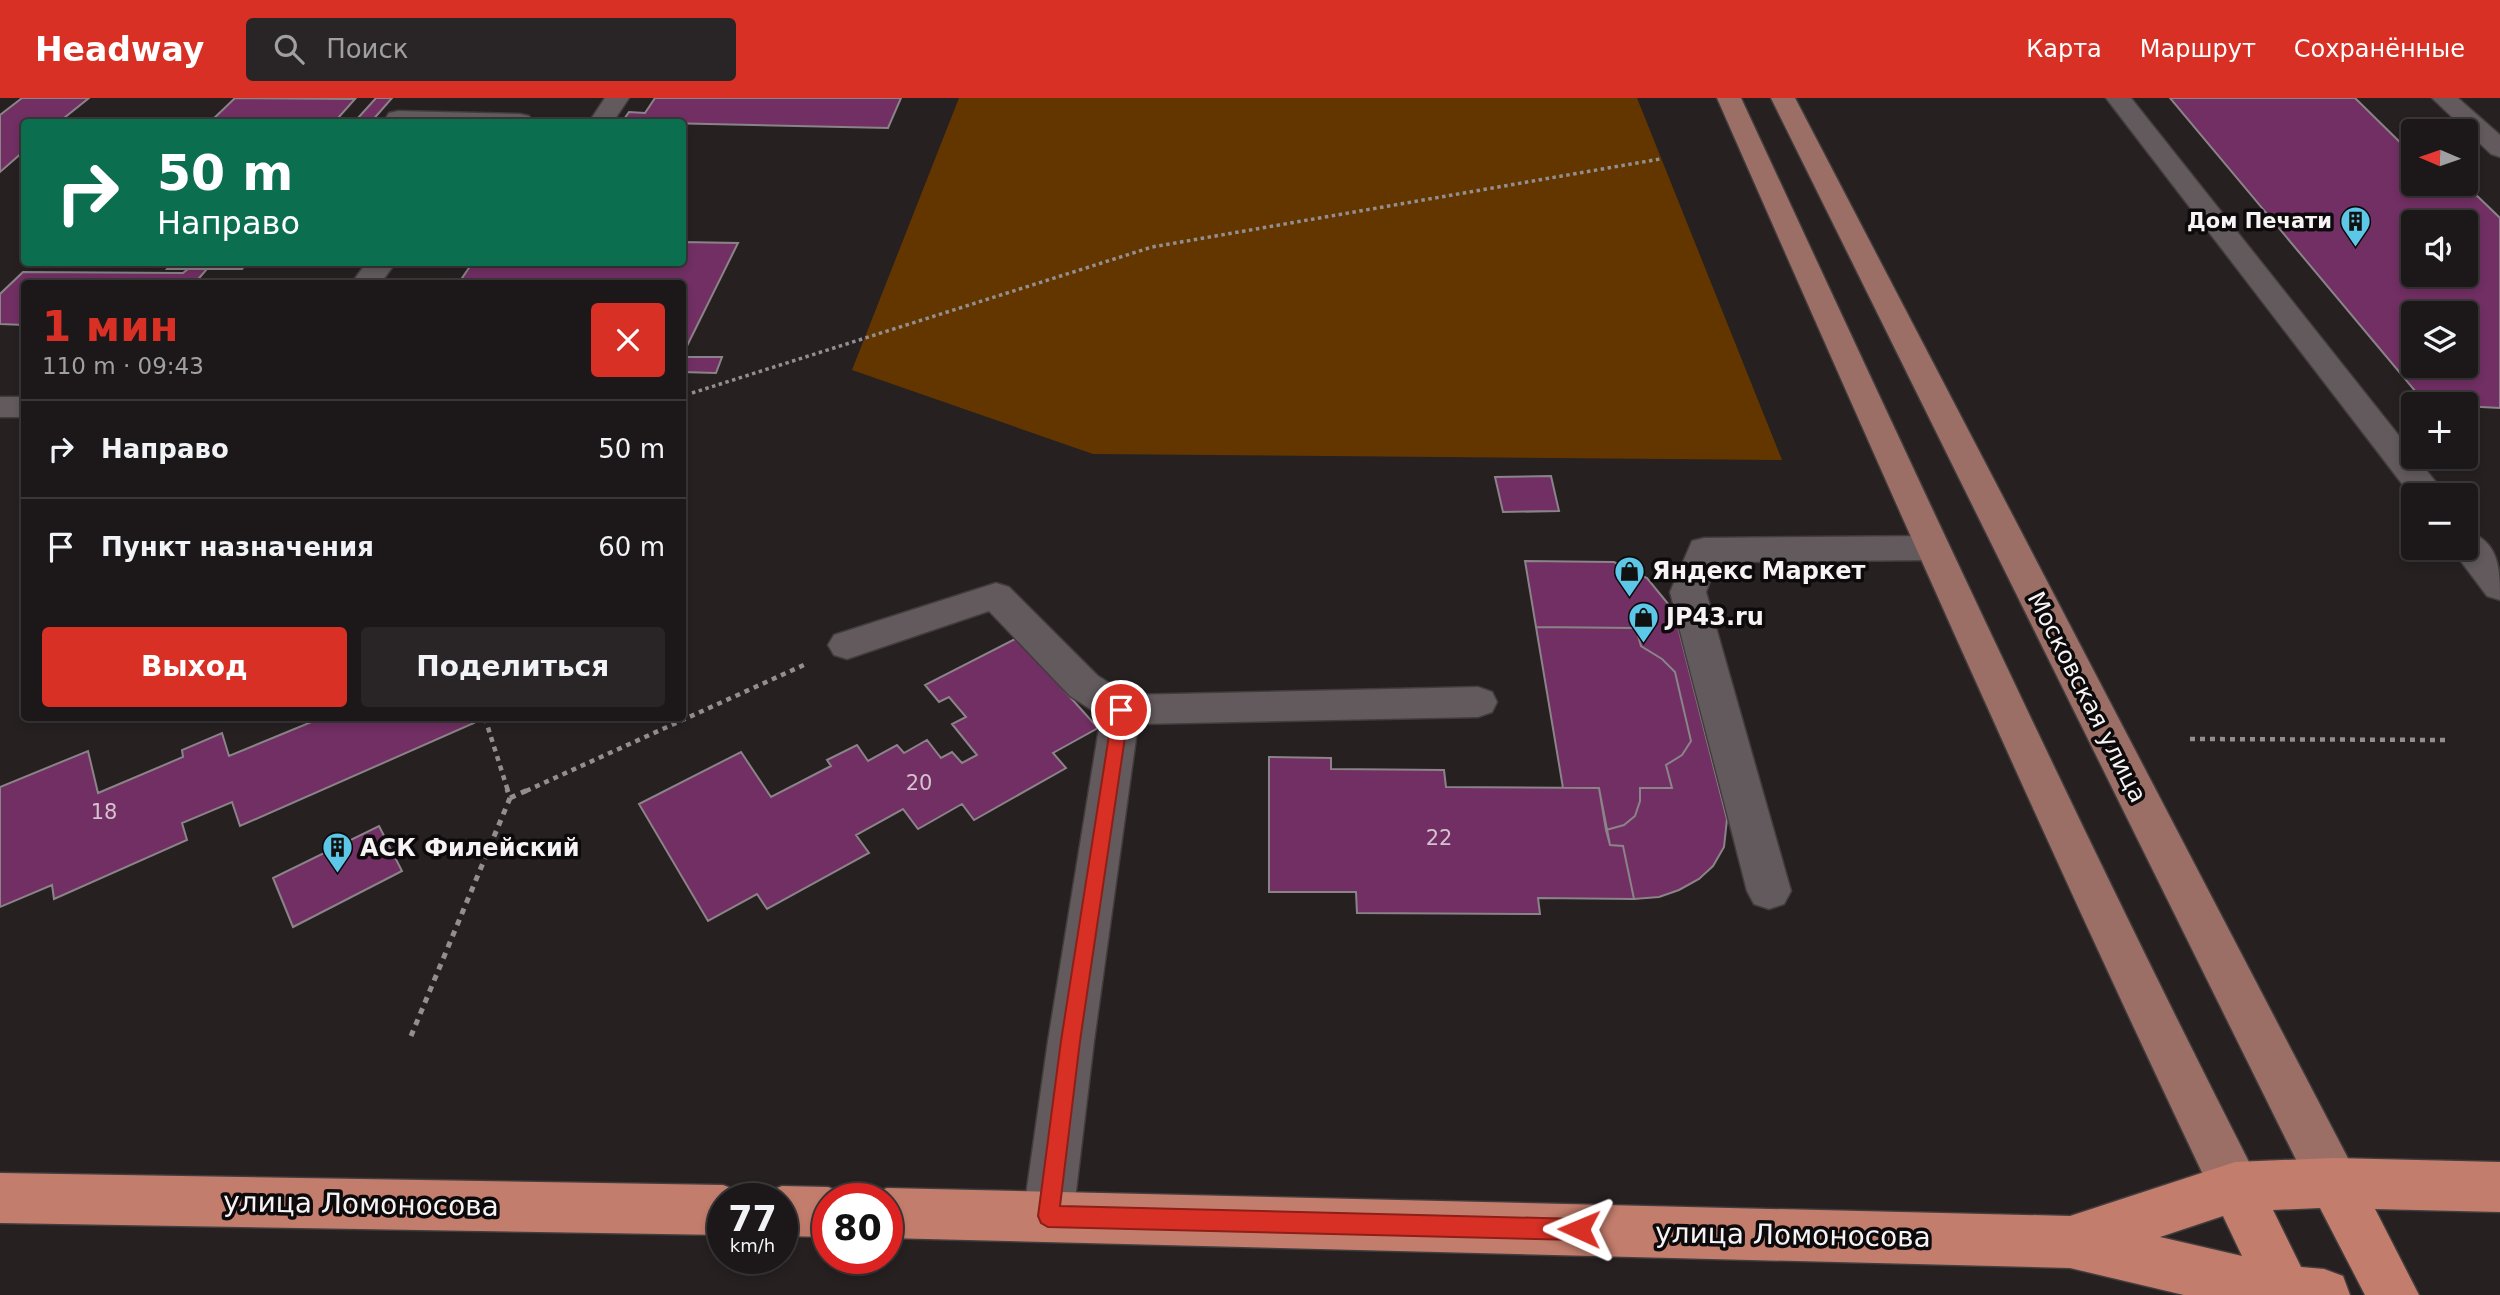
<!DOCTYPE html>
<html lang="ru">
<meta charset="utf-8">
<style>
:root{--surface:#1c1819;--page:#292526;--text:#f1f3f6;--muted:#a0a0a2;--line:#3a3738;--accent:#d93025}
body{margin:0;font-family:"DejaVu Sans",sans-serif;background:var(--page);color:var(--text);height:100vh;display:flex;flex-direction:column;font-size:26px;white-space:nowrap}
*{box-sizing:border-box;margin:0}
p{font-size:23px;color:var(--muted)}
.icon{flex:none;width:38px;height:38px;fill:none;stroke:currentColor;stroke-width:2;stroke-linecap:round;stroke-linejoin:round}
.map{position:relative;flex:1;overflow:hidden}
.side{position:absolute;left:21px;top:182px;width:665px;height:441px;display:flex;flex-direction:column;background:var(--surface);border-radius:7px;box-shadow:0 4px 10px #0003,0 0 0 2px var(--line)}
.side>*{flex:none}
.hud{position:absolute;left:21px;top:21px;width:665px;height:147px;border-radius:7px;box-shadow:0 4px 10px #0003,0 0 0 2px var(--line);background:#0b6e4f;color:#fff;overflow:hidden}
.needle{width:46px;rotate:272deg}
.fabs{position:absolute;left:2401px;top:21px;display:grid;gap:14px}
.fabs a{display:grid;place-items:center;width:77px;height:77px;border-radius:7px;background:var(--surface);box-shadow:0 4px 10px #0003,0 0 0 2px var(--line);font-size:35px}
.speed{position:absolute;left:707px;top:1085px;display:flex;gap:14px;font-size:35px;font-weight:700;text-align:center}
.speed>*{display:grid;place-content:center;width:91px;height:91px;border-radius:50%;background:var(--surface);box-shadow:0 4px 10px #0003,0 0 0 2px var(--line);line-height:1}
.speed small{font-size:18px;font-weight:400}
.speed .limit{border:10px solid #d22;background:#fff;color:#111}
.pin{position:absolute;display:grid;place-items:center;width:60px;height:60px;color:#fff;margin:-30px;border:4px solid #fff;border-radius:50%;box-shadow:0 2px 7px #0007}
.me{position:absolute;width:77px;margin:-38px;rotate:271deg;stroke-linejoin:round;filter:drop-shadow(0 0 5px #0008)}
.turn{display:flex;align-items:center;gap:24px;height:147px;padding:0 21px;font-size:32px}
.turn .icon{width:91px;height:91px;stroke-width:2.5}
.turn b{display:block;font-size:49px;line-height:60px}
.round{display:grid;place-items:center;flex:none;width:74px;height:74px;border-radius:7px;background:var(--page)}
.overview{display:flex;align-items:center;justify-content:space-between;height:119px;padding:0 21px}
h1{font-size:42px;font-weight:600;line-height:52px;color:var(--accent)}
.primary-button{display:flex;gap:14px;margin-top:auto;padding:14px 21px}
.primary-button a{flex:1;height:80px;border-radius:7px;background:var(--accent);color:#fff;font-size:28px;font-weight:600;line-height:80px;text-align:center}
.primary-button a+a{background:var(--page);color:var(--text)}
ul{padding:0;list-style:none}
li{display:flex;align-items:center;gap:21px;height:98px;padding:0 21px;border-top:2px solid var(--line)}
li div{flex:1}
li b{display:block;font-size:26px}
li em{font-style:normal}
header{display:flex;align-items:center;gap:42px;box-sizing:border-box;height:98px;padding:0 35px;background:var(--accent);color:#fff}
header strong{font-size:33px}
nav{display:flex;gap:38px;margin-inline-start:auto;font-size:24px}
.search{width:490px;height:63px;background:var(--page);display:flex;align-items:center;gap:18px;box-sizing:border-box;padding:0 24px;border-radius:7px;color:var(--muted);font-size:26px}
.map>svg:first-child{display:block}
.green{fill:#633600}
.building{fill:#712f63;stroke:#8a8488;stroke-width:2;fill-rule:evenodd}
.lines{fill:none;stroke-linecap:round;stroke-linejoin:round}
.minor-casing{stroke:#423c3d;stroke-width:3}
.major-casing{stroke:#423c3d;stroke-width:3}
.highway-casing{stroke:#423c3d;stroke-width:3}
.path-far2{stroke:#938e8f;stroke-width:3.5;stroke-dasharray:3.5 3.5;stroke-linecap:butt}
.path-far1{stroke:#938e8f;stroke-width:4.5;stroke-dasharray:5 5;stroke-linecap:butt}
.path{stroke:#938e8f;stroke-width:5;stroke-dasharray:6 6;stroke-linecap:butt}
.minor{fill:#625a5c;fill-rule:evenodd}
.major{fill:#9c6f66;fill-rule:evenodd}
.highway{fill:#c37d6c;fill-rule:evenodd}
.route{fill:#d93025;stroke:#8d1f18;stroke-width:2}
.labels{text-anchor:middle;dominant-baseline:central;stroke-width:7;stroke-linejoin:round;paint-order:stroke}
.far-poi-label{font-size:21px;font-weight:bold;fill:#f7f2f3;stroke:#0d0a0b;text-anchor:end}
.number-label{font-size:21px;fill:#d6c1cf}
.poi-label{font-size:24px;font-weight:bold;fill:#f7f2f3;stroke:#0d0a0b;text-anchor:start}
.street-label{font-size:24px;fill:#f7f2f3;stroke:#0d0a0b}
.near-street-label{font-size:28px;fill:#f7f2f3;stroke:#0d0a0b}
</style>
<header>
<strong>Headway</strong>
<div class="search"><svg class="icon" aria-label="search" viewBox="0 0 24 24"><circle cx="10" cy="10" r="6"/><path d="M15 15l6 6"/></svg>Поиск</div>
<nav><a>Карта</a><a>Маршрут</a><a>Сохранённые</a></nav>
</header>
<div class="map">
<svg width="2500" height="1197" viewBox="0 0 2500 1197">
<rect width="100%" height="100%" fill="#262021"/>
<!-- green -->
<path class="green" d="M959,0h678l145,362 -689,-6 -241,-84z"/>
<!-- building -->
<path class="building" d="M22,0h67l-30,24h-35v29l-24,21v-57z
M235,0l120,1 -17,19h20l18,-20h16l-21,24h-161z
M655,0h246l-13,30 -266,-6 7,-10 16,1z
M2170,0h185l58,57v29h30l4,4h22l31,30v190l-74,-4zM2413,124h53v53h-53zM2413,215h53v53h-53z
M682,144l56,1 -56,113v-72h-224l15,-22h209z
M173,164h75l-6,7h-75z
M188,171h19l-13,15h-170v41l-24,-1v-30l23,-22 160,1z
M682,259h40l-6,16 -34,-1z
M1551,378l8,35 -56,1 -8,-35z
M1525,463l89,1 33,16 27,33 53,208 -3,28 -11,19 -14,13 -20,11 -20,7 -25,2 -11,-53 -13,-1 -4,-15 18,-5 11,-9 5,-15v-13h32l-6,-23 16,-10 9,-14 -16,-69 -13,-13 -21,-13 -5,-18 -100,-1z
M1536,529l100,1 5,18 21,13 13,13 16,69 -9,14 -16,10 6,23h-32v13l-5,15 -11,9 -18,5 -7,-42h-36z
M1017,540l81,90 -45,25 13,15 -92,52 -12,-16 -44,25 -15,-20 -47,26 13,18 -102,56 -10,-15 -49,27 -69,-117 102,-52 30,45 60,-31 -4,-6 30,-15 11,16 29,-16 7,8 23,-13 14,18 11,-6 10,11 15,-8 -25,-31 14,-7 -17,-20 -10,5 -14,-17z
M321,620h151l2,5 -234,103 -8,-24 -50,21 5,17 -133,59 -2,-14 -52,22v-120l88,-36 10,42 85,-36 -1,-7 40,-17 7,23z
M1269,659l62,1v11l113,1 2,17 153,1 11,57 13,1 11,53 -96,-1 2,16 -183,-1 -1,-21h-87z
M379,728l23,45 -109,56 -20,-49z"/>
<g class="lines">
<defs>
<path id="minor" d="M605,0h24l-16,24h-24z
M2106,0h25l315,397h-33v3z
M2432,0h26l42,37v22l-9,-3z
M398,13l122,3 9,2 3,5 -143,1 -3,-4 3,-5z
M367,164h29l-16,22h-29z
M0,299h24v20h-24z
M2466,433c34,10 34,39 34,69l-13,-4 -36,-48h15z
M1933,438l12,4 5,8 -5,8 -12,4 -216,2 -11,30 85,299 -7,13 -15,5 -15,-5 -7,-13 -77,-299 22,-51 12,-3z
M996,485l13,4 89,89 30,19 350,-8 14,5 5,10 -5,10 -14,5 -340,7 -44,317 -21,175 -7,18 -18,7 -18,-7 -7,-18 25,-175 53,-325 -31,-20 -81,-85 -142,48 -13,-4 -6,-10 6,-10z"/>
<path id="major" d="M1717,0h24c167,359 332,719 512,1072l7,17 -7,17 -18,8 -18,-8c-174,-365 -337,-736 -500,-1106z
M1771,0h24l557,1068 7,17 -7,17 -18,8 -18,-8z"/>
<path id="highway" d="M2334,1060l166,4v50l-125,-3 44,86h-54l-45,-87 -47,2 28,57 23,2 19,7 7,19h-166l-114,-27 -1183,-30v-39h-19l1,-4 18,-7 1183,28 165,-54zM2223,1118l19,40 -82,-19z
M0,1075l723,12 18,7 3,7h-21v36l-723,-12z
M782,1088l46,1 18,7 2,5h-20v38l-46,-1v-37h-20l2,-6z"/>
</defs>
<!-- minor casing -->
<use href="#minor" class="minor-casing"/>
<!-- major casing -->
<use href="#major" class="major-casing"/>
<!-- highway casing -->
<use href="#highway" class="highway-casing"/>
<!-- path-far2 -->
<path class="path-far2" d="M692,295l460,-146 508,-88"/>
<!-- path-far1 -->
<path class="path-far1" d="M485,620l23,73
M2190,641l258,1
M526,693l280,-127"/>
<!-- path -->
<path class="path" d="M510,700l20,-9
M411,938l99,-238 -3,-9"/>
<!-- minor -->
<use href="#minor" class="minor"/>
<!-- major -->
<use href="#major" class="major"/>
<!-- highway -->
<use href="#highway" class="highway"/>
</g>
<!-- route -->
<path class="route" d="M1121,606l8,6 -49,331 -20,165 519,13 8,3 3,7 -3,8 -8,3 -531,-13 -7,-4 -3,-7 23,-175 52,-331z"/>
<!-- icons -->
<defs>
<symbol id="building-pin" viewBox="-11 -11 22 30"><path d="M0 17L-7.5 6A9.5 9.5 0 1 1 7.5 6Z" fill="#5cc7e7" stroke="#0d0a0b"/><path d="M-4-6H4V6H1V3H-1V6H-4ZM-2.5-4.3h1.7v1.8h-1.7ZM.8-4.3h1.7v1.8H.8ZM-2.5-1h1.7V.8h-1.7ZM.8-1h1.7V.8H.8Z" fill="#111"/></symbol>
<symbol id="shop-pin" viewBox="-11 -11 22 30"><path d="M0 17L-7.5 6A9.5 9.5 0 1 1 7.5 6Z" fill="#5cc7e7" stroke="#0d0a0b"/><path d="M-5-2.5h2.3a2.7 3.5 0 0 1 5.4 0H5L5.5 6h-11ZM-1.5-2.5h3a1.5 2.3 0 0 0-3 0Z" fill="#111"/></symbol>
</defs>
<g fill-rule="evenodd">
<use href="#building-pin" x="2338" y="106" width="35" height="47"/>
<use href="#shop-pin" x="1612" y="456" width="35" height="47"/>
<use href="#shop-pin" x="1626" y="502" width="35" height="47"/>
<use href="#building-pin" x="320" y="732" width="35" height="47"/>
</g>
<g class="labels">
<!-- far-poi labels -->
<g class="far-poi-label">
<text x="2332" y="123">Дом Печати</text>
</g>
<!-- number labels -->
<g class="number-label">
<text x="919" y="685">20</text>
<text x="104" y="714">18</text>
<text x="1439" y="740">22</text>
</g>
<!-- poi labels -->
<g class="poi-label">
<text x="1652" y="473">Яндекс Маркет</text>
<text x="1666" y="519">JP43.ru</text>
<text x="360" y="750">АСК Филейский</text>
</g>
<!-- street labels -->
<g class="street-label">
<text transform="translate(2087 599) rotate(63)">Московская улица</text>
</g>
<!-- near-street labels -->
<g class="near-street-label">
<text transform="translate(361 1106) rotate(1)">улица Ломоносова</text>
<text transform="translate(1793 1137) rotate(1)">улица Ломоносова</text>
</g>
</g>
</svg>
<div class="fabs">
<a><svg class="needle" viewBox="-14 -14 28 28"><path d="M0-13l5 13h-10z" fill="#e53935"/><path d="M0 13l5-13h-10z" fill="#a0a0a2"/></svg></a>
<a><svg class="icon" aria-label="sound" viewBox="0 0 24 24"><path d="M4 9h4l5-4v14l-5-4H4zM17 9q2 3 0 6"/></svg></a>
<a><svg class="icon" aria-label="layers" viewBox="0 0 24 24"><path d="M12 4l9 5-9 5-9-5zM3 14l9 5 9-5"/></svg></a>
<a>+</a>
<a>−</a>
</div>
<div class="speed"><div>77<small>km/h</small></div><div class="limit">80</div></div>
<div class="pin" style="left:1121px;top:612px;background:#d93025"><svg class="icon" aria-label="arrive" viewBox="0 0 24 24"><path d="M6 21V4h12l-3 4 3 4H6"/></svg></div>
<svg class="me" style="left:1579px;top:1131px" viewBox="-20 -20 40 40"><path d="M0-17L14 15 0 8-14 15z" fill="#d93025" stroke="#fff" stroke-width="4"/></svg>
<div class="hud">
<div class="turn"><svg class="icon" aria-label="right" viewBox="0 0 24 24"><path d="M7 20v-9h11M14 6l5 5-5 5"/></svg><div><b>50 m</b>Направо</div></div>
</div>
<section class="side">
<div class="overview"><div><h1>1 мин</h1><p>110 m · 09:43</p></div><a class="round" style="background:#d93025;color:#fff"><svg class="icon" aria-label="close" viewBox="0 0 24 24"><path d="M6 6l12 12M18 6L6 18"/></svg></a></div>
<ul>
<li><svg class="icon" aria-label="right" viewBox="0 0 24 24"><path d="M7 20v-9h11M14 6l5 5-5 5"/></svg><div><b>Направо</b></div><em>50 m</em></li>
<li><svg class="icon" aria-label="arrive" viewBox="0 0 24 24"><path d="M6 21V4h12l-3 4 3 4H6"/></svg><div><b>Пункт назначения</b></div><em>60 m</em></li>
</ul>
<div class="primary-button"><a>Выход</a><a>Поделиться</a></div>
</section>
</div>
